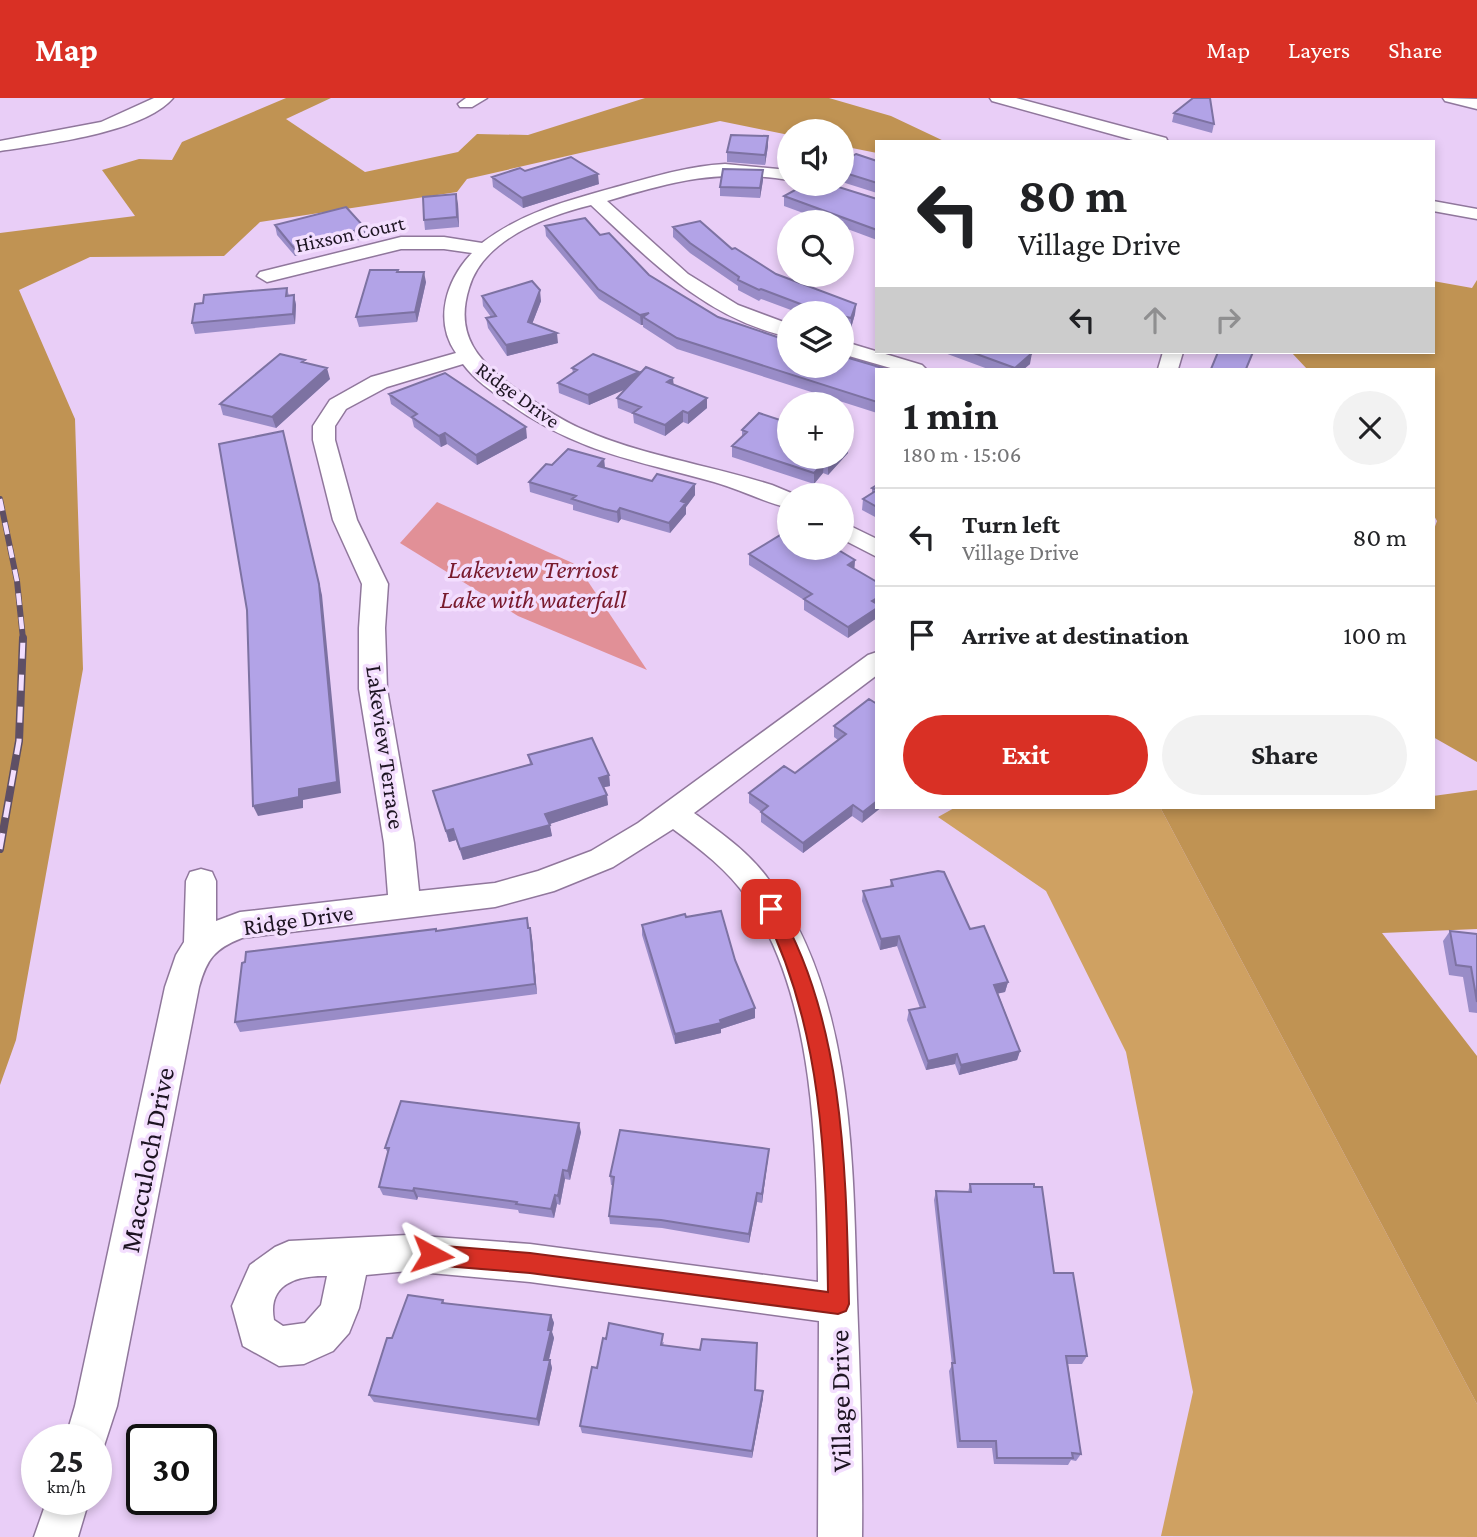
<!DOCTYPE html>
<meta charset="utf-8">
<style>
:root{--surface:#fff;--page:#f2f2f2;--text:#202124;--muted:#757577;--line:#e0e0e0;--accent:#d93025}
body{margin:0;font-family:"Crimson Pro",serif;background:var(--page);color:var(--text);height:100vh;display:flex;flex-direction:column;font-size:26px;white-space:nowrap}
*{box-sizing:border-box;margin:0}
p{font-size:23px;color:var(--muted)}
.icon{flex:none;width:38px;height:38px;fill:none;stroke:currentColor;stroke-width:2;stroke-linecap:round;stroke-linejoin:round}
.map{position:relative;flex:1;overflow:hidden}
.panel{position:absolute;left:875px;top:270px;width:560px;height:441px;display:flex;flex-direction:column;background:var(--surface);border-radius:0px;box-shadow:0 4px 10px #0003}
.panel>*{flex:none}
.banner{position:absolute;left:875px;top:42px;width:560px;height:214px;border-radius:0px;box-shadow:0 4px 10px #0003;background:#fff;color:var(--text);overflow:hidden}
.controls{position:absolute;left:777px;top:21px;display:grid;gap:14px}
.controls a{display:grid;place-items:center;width:77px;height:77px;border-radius:50%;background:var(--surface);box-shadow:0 4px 10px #0003;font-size:35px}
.speed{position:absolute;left:21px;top:1326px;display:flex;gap:14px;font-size:35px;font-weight:700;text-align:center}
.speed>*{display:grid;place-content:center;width:91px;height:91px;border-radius:50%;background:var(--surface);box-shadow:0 4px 10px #0003;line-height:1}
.speed small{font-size:18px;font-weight:400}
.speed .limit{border:4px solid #111;border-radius:10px;background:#fff;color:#111}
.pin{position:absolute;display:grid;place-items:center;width:60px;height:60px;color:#fff;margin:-30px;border-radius:14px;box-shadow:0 4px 10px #0006}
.me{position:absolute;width:77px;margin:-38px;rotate:95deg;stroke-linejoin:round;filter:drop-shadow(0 0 5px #0008)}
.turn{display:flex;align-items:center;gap:24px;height:147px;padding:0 28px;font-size:32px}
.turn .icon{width:91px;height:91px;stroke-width:2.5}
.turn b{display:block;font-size:49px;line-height:60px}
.lanes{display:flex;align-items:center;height:66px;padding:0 28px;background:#0003;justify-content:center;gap:35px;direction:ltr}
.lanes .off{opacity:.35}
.round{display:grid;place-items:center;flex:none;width:74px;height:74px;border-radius:37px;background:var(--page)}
.overview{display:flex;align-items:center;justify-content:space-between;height:119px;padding:0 28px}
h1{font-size:42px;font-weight:700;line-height:52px}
.cta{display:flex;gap:14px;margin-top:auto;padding:14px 28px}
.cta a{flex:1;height:80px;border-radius:42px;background:var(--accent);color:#fff;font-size:28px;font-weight:700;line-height:80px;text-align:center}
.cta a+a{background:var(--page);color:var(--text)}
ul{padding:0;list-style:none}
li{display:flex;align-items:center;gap:21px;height:98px;padding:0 28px;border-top:2px solid var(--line)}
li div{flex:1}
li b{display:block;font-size:26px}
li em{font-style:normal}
header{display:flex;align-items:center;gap:42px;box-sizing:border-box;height:98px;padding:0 35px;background:var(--accent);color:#fff}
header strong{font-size:33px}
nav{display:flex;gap:38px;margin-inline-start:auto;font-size:24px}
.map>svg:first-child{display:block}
.green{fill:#cfa162}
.forest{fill:#c09353}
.water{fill:#e19097}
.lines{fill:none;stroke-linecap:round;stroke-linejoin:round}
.minor-casing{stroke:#90779c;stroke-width:3}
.minor{fill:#fff;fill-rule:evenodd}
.rail-far1-casing{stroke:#5e4f65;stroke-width:6}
.rail-casing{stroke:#5e4f65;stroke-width:8}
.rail-far1{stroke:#f3defe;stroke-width:4.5;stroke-dasharray:12;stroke-linecap:butt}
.rail{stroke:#f3defe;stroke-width:5;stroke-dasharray:16;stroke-linecap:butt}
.wall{fill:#998cc7}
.shaded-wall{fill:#7d72a2}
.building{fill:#b2a3e7;stroke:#7d72a2;stroke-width:2}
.route{fill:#d93025;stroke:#8d1f18;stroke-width:2}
.labels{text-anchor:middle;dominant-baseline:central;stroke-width:7;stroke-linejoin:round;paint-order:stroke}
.far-street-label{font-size:21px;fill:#1d1422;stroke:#f3defe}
.street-label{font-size:24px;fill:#1d1422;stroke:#f3defe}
.water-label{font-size:26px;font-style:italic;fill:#791b2e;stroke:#f3defe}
.near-street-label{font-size:28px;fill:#1d1422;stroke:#f3defe}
</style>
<header>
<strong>Map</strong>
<nav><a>Map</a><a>Layers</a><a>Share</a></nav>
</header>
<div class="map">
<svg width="1477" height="1439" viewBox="0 0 1477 1439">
<rect width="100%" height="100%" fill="#e9cef7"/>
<!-- green -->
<path class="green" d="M956,709h204l317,597v133l-316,-1 32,-144 -67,-340 -80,-161 -108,-74z"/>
<!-- forest -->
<path class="forest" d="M286,0h45l-45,21 79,53 93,-20 19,-18 51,1 117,-37h184l62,18 55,26h-69v11l-35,-7v-15h-53v4l-69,-14 -253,58 -10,13 -197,30 -36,34 -134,1 -71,33 56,129 8,250 -67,371 -16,45v-852l135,-17 -33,-46 37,-11 33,1 10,-18z
M1477,182v482l-44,-25v-205l4,-11 -4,-7v-145h-126l-16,-17h142v-71l39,7z
M1477,692v139l-95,4 95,123v348l-317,-597h273v-11z"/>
<!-- water -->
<path class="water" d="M437,404l140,63 70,105 -129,-54 -118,-73z"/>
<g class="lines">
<defs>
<path id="minor" d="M154,0h19c-30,35 -128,46 -173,53v-10l101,-19z
M466,0h21l-15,9h-12l-2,-3z
M990,0h26l150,40 2,4h-28l-148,-41z
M1443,0l34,1v10l-32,-8z
M725,66l64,6v10c-71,-11 -114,1 -182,21l81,73 50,31 51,19v13c-84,-19 -138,-76 -198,-132 -44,11 -108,34 -122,83 -15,48 10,74 47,101 21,15 44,31 68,41 59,26 126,35 188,55l24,10h-7v13c-25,-6 -50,-19 -75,-26 -79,-22 -138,-30 -207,-80 -16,-11 -32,-22 -44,-38l-76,23 -41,22 -11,17v14l22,80 31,64 -3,44 2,61 27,154 5,48 76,-8 43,-12 53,-20 47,-28 230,-168 9,-3v23l-183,138c27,20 55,39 75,67 85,115 84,282 88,419 3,79 6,158 5,238h-44l1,-216 -289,-39 -122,-11 -42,4 -7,33 -10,25 -16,18 -29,13 -25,2 -36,-20 -11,-40 6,-14 12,-27 25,-18 14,-6 119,-6 122,9 288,38c-1,-120 0,-282 -71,-384 -19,-28 -47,-49 -74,-69l-60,38 -59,24 -59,16 -253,31c-28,11 -35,21 -43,49l-82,419 -16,49 -5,2v-17h-31l10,-34 90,-419 11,-32 8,-13 2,-61 4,-9 11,-3 11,3 4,9v40l24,-9 148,-17 -4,-52 -25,-154v-61l3,-44 -29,-64 -20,-80v-14l17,-26 41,-23 85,-24c-23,-33 -9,-74 16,-100l-28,-4h-43l-134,33 -10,-6 3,-4 141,-35h43l38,6c42,-32 88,-43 138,-57 35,-10 69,-20 105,-22zM327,1178l-6,29 -16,18 -22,3 -9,-6c-7,-36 23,-45 53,-44z
M1433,103l44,8v10l-44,-8z
M842,243l80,24 4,4h-32l-52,-15z
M1163,254h20l-5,17h-20z
M842,424l35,17v18l-35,-18z
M47,1402h42l-11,37h-44z"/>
</defs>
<!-- minor casing -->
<use href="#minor" class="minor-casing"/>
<!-- minor -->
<use href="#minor" class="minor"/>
<defs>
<path id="rail-far1" d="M0,401l17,82 6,58"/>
<path id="rail" d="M0,751l19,-108 4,-103"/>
</defs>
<!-- rail-far1 casing -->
<use href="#rail-far1" class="rail-far1-casing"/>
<!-- rail casing -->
<use href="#rail" class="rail-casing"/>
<!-- rail-far1 -->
<use href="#rail-far1" class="rail-far1"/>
<!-- rail -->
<use href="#rail" class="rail"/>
</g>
<!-- wall -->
<path class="wall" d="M1174,15l40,11 -2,9 -40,-11z
M768,48l-3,19 -38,-3v-10z
M877,63v32l-35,-11v-20z
M763,72v10l-3,18 -40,-2v-9z
M525,73l74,13 -76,24 -30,-21 -1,-10z
M784,98l93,3v41l-35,-13v-5h-14l-44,-16z
M458,106l1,23 -34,3 -1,-10z
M275,127l92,13 -72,18 -18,-21z
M545,128l55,9 49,40 140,91 88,3v44l-200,-64 -34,-22v-2h-2l-42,-26 -53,-63z
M673,129l59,22 44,25 80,30 -1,10 -4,14 -9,-2v-13h-43l-38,-14 -2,2 -21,-11v-4l-48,-33 -17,-16z
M398,172l1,2 27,10 -9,40 -58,5 -3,-10z
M287,190l2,8 5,-1 2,10 -1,19 -100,10 -3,-11 11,-20z
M482,198l59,5 -9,23 26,19 -51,13 -19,-28 -2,-10 5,-1 -8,-11z
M942,254h86l2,12 -6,5h-36z
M306,265l24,16 -54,49 -53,-13 -3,-11z
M572,270l67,6 35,11 33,23 -19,16 -5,-2 -18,14 -31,-13 -1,-9 -15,-6 -1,-10 8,-9 -36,16 -30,-12 -1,-10 15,-10z
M389,296l138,44 -50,27 -30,-21 -6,3 -27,-20 -2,-8 -21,-15z
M742,332l106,23 -20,22 -5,-2 -9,11 -82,-27v-11l10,-9z
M604,361l1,9 47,13 43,3v11l-9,12v7l-16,19 -49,-14 -3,4 -45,-13v-5l-43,-13 -1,-10 23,-17z
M877,387v33l-15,-8 1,-11 9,-6v-5z
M786,438l69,24 -7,78 -44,-28v-10l-55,-35v-11z
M877,606l-15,119 -10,-7 -49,37 -42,-31v-10l-12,-9v-10l46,-20 43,-33 -4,-3v-11z
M528,657l81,20 1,11 -6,1 4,18 -59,19 3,12 -89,24 -7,-20 -7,2 -16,-51 97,-27z
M891,782l79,49 38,53 -3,10 -7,1 22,58 -3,9 -58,15 -4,-11 -29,6 -19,-50 2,-10 11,-2 -23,-62 -17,4 -18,-49 1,-10 27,-5z
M686,819l49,43 20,48v10l-34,11v4l-46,11 -33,-109v-10z
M527,820l5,20 5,56 -297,38 -5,-10 202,-91z
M1450,833l27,3v79l-8,-1 -6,-35 -14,-2 -6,-34z
M581,1034l-11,48 -5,-1 -5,26 -3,-1 -3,14 -35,-5 -1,-3 -100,-13 -1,3 -34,-5 -4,-8 9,-34 -3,-5z
M768,1060l-6,45 -5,-1 -8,41 -87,-15 -52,-4 -1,-8 4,-31h-2l-1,-9z
M970,1086l84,89 33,83 -5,8h-14l13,90 -5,7 -5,-1 -3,5 -74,-1 -2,-16h-35l-8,-77 3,-6 -18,-165 2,-9 32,1z
M443,1202l2,4 106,11 3,8 -2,9 2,6 -5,22h1l2,8 -13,58 -165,-24 -5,-7 23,-57z
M664,1244l-1,3 92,45 8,1v7l-11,60 -170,-25 -2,-7 17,-58z"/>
<!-- shaded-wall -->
<path class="shaded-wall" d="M768,38v10l-3,19v-10z
M763,72v10l-3,18v-10z
M598,76l1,10 -76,24 -1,-10z
M456,96l2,10 1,23 -2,-10z
M365,130l2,10 -72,18 -2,-9z
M424,174l2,10 -9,40 -2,-10z
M540,192l1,11 -12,31 -1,-10z
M294,197l2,10 -1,19 -2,-10z
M856,206l-1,10 -4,14v-10z
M649,215l-6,4v8h-2l-1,-10z
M557,235l1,10 -51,13 -1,-11z
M1032,255l-2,11 -6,5h-9z
M327,270l3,11 -54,49 -4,-11z
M639,274l1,11 -51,22 -1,-10z
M673,280l1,10 -7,-6z
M707,300v10l-19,16v-11z
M683,313v11l-18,14v-11z
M526,329l1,11 -50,27 -1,-10z
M283,333l39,164 19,198 -38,7v8l-45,8 -5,-10z
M445,335l2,11 -6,3 -2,-11z
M849,344l-1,11 -20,22v-11l7,-7h7v-7z
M604,361l1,11 -7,-4z
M824,365l-1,10 -9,11v-11z
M695,386v11l-9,12v7l-16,19 -1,-10 12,-22z
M620,410l1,11 -3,4 -1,-11z
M855,462l-1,11 -6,-6z
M877,500v20l-29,20v-11l24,-26z
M609,677l1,11 -10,2 -1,-10z
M607,697l1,10 -61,20 -2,-11z
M877,703v6h5l-20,16 1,-11z
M853,707l-1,11 -49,37v-10z
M550,727l2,11 -89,24 -3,-11z
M453,731l3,11 -7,2 -3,-11z
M530,830l2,10 5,56 -2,-10z
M899,838l-2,10 -17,4 1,-11z
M1008,884l-3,10 -13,3 2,-10z
M755,910v10l-34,11v4l-46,11v-10z
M1020,953l-3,9 -58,15 2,-10z
M957,956l-2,10 -29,6 2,-9z
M579,1025l2,9 -11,48 -2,-9z
M769,1051l-1,9 -6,45v-9z
M563,1072l2,9 -5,26 -2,-9z
M414,1090l4,9 -1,3 -4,-9z
M757,1095v9l-8,41v-9z
M555,1097l2,9 -3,14 -3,-9z
M551,1217l3,8 -2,9 2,6 -7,29 -3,-7 4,-30z
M550,1262l2,8 -13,58 -2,-7z
M763,1293v7l-11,60v-7z"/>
<!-- building -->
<path class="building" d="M1193,0h17l4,26 -40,-11z
M731,37l37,1 -3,19 -38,-3z
M856,56l21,7v22l-35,-11v-10z
M571,59l27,17 -76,24 -30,-21 28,-9 5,3z
M723,71l40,1 -3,18 -40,-1z
M806,86h23l48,15v31l-93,-34z
M456,96l1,23 -33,3 -1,-23z
M346,109l19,21 -72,19 -18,-22z
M585,120l15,17 9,-2 40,42 69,42 71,24v25h53v-10l44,13h-9v33l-200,-64 -34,-21 6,-4 -9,2 -42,-26 -53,-63z
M700,123l32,28 3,-1 41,26 80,30 -5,14 -9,-2v-3h-9l-22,-5 -50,-19 -2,1 -21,-10 1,-3 -49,-34 -17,-16z
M370,172h28l-1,2h27l-9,40 -59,5z
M532,183l8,9 -12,32 29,11 -51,12 -20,-27 10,-2 -14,-20z
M287,190l-1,8 8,-1 -1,19 -101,9 3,-19 8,-1 1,-8z
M971,254h57l4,1 -17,15z
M1218,254h35l-7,17h-35z
M280,256l25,6 -3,2 25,6 -55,49 -52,-13z
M593,256l46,18 -51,23 -30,-12 19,-13 -5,-2z
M646,269l27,11 -6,4 40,16 -19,15 -5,-2 -18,14 -32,-12 8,-6 -24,-9z
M445,275l81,54 -50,28 -31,-22 -6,3 -27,-19 5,-3 -28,-20z
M759,315l30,10v34h46l-7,7 -4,-1 -10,10 -82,-27 15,-14 -5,-2z
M283,333l36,153 18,198 -38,7v8l-46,9 -6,-196 -28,-166z
M842,342l7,2 -7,8z
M568,351l36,10 -6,7 54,15 5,-7 38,10 -14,17 5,2 -17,20 -49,-15 -3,4 -13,-3 -32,-10 4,-3 -47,-14 17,-18 6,1z
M877,387v22l-14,-8 14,-9 -5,-2z
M782,436l4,2 3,-2v14h46l20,12 -7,5 29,17v16l-5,3 5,3v4l-29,19 -44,-28 8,-5 -63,-40z
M869,601l8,5v97l-14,11 -10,-7 -50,38 -42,-31 7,-6 -19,-13 35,-27 11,7 51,-39 -12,-8z
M592,640l17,37 -10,3 8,17 -62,19 5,11 -90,24 -7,-20 -7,2 -13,-40 99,-27 -4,-9z
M938,773l6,1 26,57 14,-3 24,56 -14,3 26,66 -59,14 -4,-11 -29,7 -19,-51 16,-3 -26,-71 -18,3 -18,-48 30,-5 -2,-6z
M721,813l14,49 20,48 -35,12 1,3 -46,11 -33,-109 43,-11 1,3z
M527,820l1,10h2l5,56 -300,38 7,-59 3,-1 1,-10 190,-23v2z
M1450,833l27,3v68l-6,-35 -15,-2z
M401,1003l178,22 -11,48 -5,-1 -5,26 -3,-1 -4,14 -35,-5 1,-2 -103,-14 -1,3 -34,-4 10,-39h-4z
M620,1032l149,19 -7,45 -5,-1 -8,41 -88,-14 -52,-4 5,-39 -4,-1z
M970,1086h64v3h8l12,86h19l14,83h-21l15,98 -9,-1 1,5h-76l-1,-17h-36l-8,-78h3l-19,-172 35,1z
M408,1197l35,5 -1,3 109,12 -3,15h3l-7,30h6l-13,59 -168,-24 18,-57h5z
M609,1225l54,11 -2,11 39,5 2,-11 55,4 -2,47 8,1 -11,60 -172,-25 12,-59 5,1 6,-30 3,1z"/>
<!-- route -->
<path class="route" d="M771,805l5,2c69,115 70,268 73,399l-3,7 -8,3 -308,-41 -98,-8 -7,-3 -3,-7 3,-7 7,-3 98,8 298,39c-2,-130 -5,-265 -66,-383l3,-4z"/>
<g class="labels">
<!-- far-street labels -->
<g class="far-street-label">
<text transform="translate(350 136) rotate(-12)">Hixson Court</text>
<text transform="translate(518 297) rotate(36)">Ridge Drive</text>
</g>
<!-- street labels -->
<g class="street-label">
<text transform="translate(386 649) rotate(82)">Lakeview Terrace</text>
<text transform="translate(298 821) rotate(-8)">Ridge Drive</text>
</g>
<!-- water labels -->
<g class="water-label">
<text x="533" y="471">Lakeview Terriost<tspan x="533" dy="30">Lake with waterfall</tspan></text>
</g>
<!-- near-street labels -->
<g class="near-street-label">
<text transform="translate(147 1062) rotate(-79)">Macculoch Drive</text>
<text transform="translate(840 1303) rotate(-91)">Village Drive</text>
</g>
</g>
</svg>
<div class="controls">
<a><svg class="icon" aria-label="sound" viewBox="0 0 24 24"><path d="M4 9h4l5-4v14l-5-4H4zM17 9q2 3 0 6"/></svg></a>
<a><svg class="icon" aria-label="search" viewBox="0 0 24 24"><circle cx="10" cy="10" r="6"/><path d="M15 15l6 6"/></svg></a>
<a><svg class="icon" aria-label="layers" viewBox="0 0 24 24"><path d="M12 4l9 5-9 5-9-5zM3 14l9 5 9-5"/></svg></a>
<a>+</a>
<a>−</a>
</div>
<div class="speed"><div>25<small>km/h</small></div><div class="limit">30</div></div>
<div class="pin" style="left:771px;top:811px;background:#d93025"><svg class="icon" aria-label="arrive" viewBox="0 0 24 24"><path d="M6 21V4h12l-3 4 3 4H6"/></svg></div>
<svg class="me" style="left:432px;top:1157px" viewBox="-20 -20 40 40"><path d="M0-17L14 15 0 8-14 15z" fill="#d93025" stroke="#fff" stroke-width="4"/></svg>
<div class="banner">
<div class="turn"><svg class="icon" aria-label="left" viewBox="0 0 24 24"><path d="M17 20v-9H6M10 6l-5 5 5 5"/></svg><div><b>80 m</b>Village Drive</div></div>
<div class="lanes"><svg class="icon" aria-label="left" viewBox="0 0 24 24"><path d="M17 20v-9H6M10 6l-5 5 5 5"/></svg><svg class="icon off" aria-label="ahead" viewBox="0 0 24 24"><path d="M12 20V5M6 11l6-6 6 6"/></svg><svg class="icon off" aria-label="right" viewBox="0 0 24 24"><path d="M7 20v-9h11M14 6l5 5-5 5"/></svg></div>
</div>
<section class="panel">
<div class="overview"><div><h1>1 min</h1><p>180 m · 15:06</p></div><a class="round"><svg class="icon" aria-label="close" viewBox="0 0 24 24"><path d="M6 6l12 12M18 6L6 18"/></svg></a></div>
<ul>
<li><svg class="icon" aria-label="left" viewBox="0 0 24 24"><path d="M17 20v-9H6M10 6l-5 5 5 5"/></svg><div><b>Turn left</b><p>Village Drive</p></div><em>80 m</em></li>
<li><svg class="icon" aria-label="arrive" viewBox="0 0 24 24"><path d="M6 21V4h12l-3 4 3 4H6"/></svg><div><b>Arrive at destination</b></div><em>100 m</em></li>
</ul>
<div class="cta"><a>Exit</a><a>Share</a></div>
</section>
</div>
